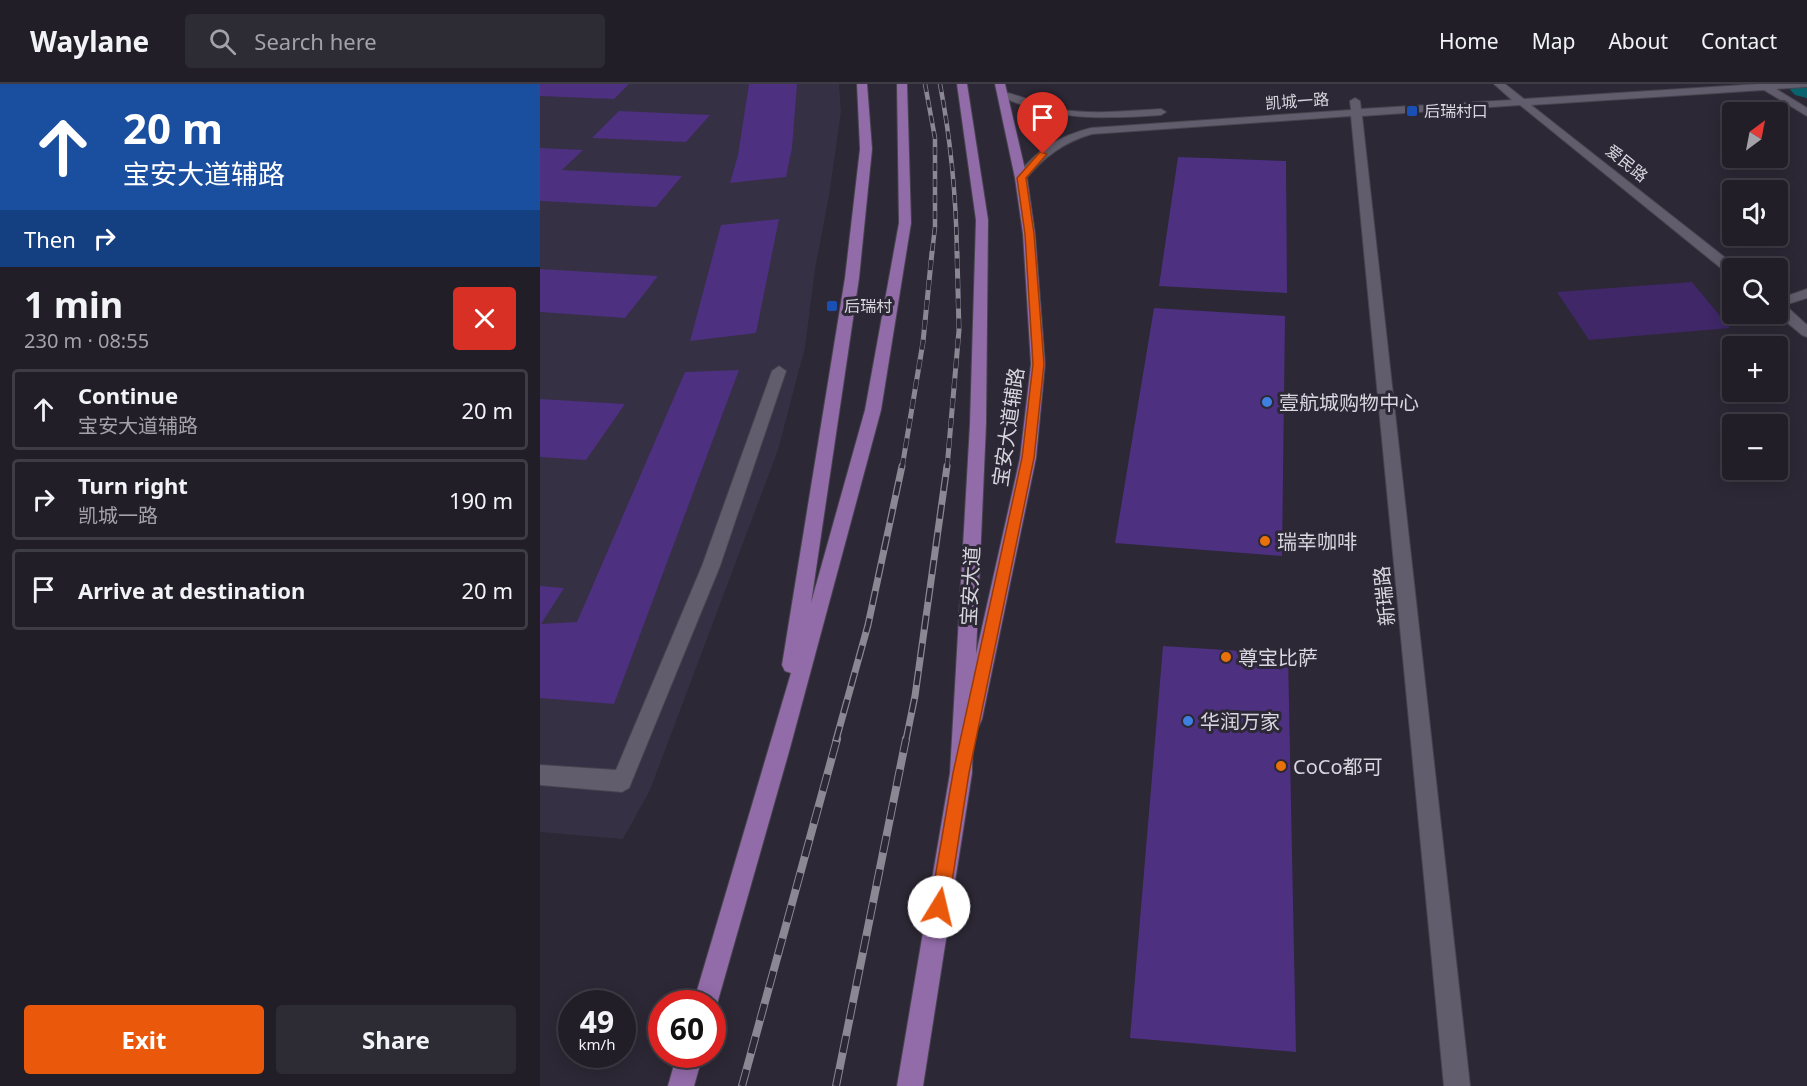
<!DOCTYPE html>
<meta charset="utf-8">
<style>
:root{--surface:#211e28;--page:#2d2b34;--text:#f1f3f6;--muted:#a2a2a8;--line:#3e3c45;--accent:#ea580c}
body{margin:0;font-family:"Noto Sans","Noto Sans SC",sans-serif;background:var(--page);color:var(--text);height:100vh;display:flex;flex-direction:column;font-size:22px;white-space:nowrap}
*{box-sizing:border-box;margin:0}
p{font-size:20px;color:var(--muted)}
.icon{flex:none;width:33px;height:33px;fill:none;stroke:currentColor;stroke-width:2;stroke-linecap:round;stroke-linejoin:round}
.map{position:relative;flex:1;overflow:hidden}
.drawer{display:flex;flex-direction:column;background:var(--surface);width:540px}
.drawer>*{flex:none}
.hud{background:#1a4fa0;color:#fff;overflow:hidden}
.needle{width:39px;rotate:32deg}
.buttons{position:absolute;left:1182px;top:18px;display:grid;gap:12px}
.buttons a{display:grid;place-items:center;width:66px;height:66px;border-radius:6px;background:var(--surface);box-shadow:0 3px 15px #0003,0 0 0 2px var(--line);font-size:30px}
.speed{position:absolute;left:18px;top:906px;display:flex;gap:12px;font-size:30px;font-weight:700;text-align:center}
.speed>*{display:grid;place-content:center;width:78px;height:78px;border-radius:50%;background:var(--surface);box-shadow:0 3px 15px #0003,0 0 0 2px var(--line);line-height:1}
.speed small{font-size:15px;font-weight:400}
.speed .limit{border:9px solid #d22;background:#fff;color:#111}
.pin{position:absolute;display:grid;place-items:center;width:51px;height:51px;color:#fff;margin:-62px -26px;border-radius:50% 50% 50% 0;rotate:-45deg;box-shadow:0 0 6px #0007}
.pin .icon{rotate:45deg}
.me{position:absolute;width:66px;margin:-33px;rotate:9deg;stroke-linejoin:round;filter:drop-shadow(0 0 4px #0008)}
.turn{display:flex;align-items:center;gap:21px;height:126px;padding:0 24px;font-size:27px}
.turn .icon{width:78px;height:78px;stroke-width:2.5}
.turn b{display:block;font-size:42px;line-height:51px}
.then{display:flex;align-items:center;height:57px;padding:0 24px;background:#0003;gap:12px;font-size:22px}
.round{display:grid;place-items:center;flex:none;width:63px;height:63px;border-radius:6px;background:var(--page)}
.headline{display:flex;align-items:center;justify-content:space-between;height:102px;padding:0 24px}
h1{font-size:36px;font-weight:700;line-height:45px}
.primary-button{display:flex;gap:12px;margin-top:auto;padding:12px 24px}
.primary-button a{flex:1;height:69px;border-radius:6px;background:var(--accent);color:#fff;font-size:24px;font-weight:700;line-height:69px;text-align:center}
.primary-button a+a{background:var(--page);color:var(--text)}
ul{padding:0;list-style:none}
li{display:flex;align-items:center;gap:18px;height:81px;margin:0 12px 9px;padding:0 12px;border:3px solid var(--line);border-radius:6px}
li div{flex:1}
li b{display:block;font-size:22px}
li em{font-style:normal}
header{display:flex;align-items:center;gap:36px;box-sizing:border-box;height:84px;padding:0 30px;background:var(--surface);border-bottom:2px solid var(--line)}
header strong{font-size:28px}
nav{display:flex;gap:33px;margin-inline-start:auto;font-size:21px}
.search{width:420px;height:54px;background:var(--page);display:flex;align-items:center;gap:15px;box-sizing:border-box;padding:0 21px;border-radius:6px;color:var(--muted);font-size:22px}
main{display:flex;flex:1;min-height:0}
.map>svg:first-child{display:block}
.built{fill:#353043}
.green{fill:#3f2768}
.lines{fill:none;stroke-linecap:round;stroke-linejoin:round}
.river{fill:#08636f;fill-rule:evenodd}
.building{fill:#4d307f}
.minor-casing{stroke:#47444f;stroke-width:2}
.major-casing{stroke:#47444f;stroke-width:2}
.minor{fill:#615d6c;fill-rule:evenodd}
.major{fill:#926ba9;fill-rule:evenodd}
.rail-far3-casing{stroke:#8b8893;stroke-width:4.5}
.rail-far2-casing{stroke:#8b8893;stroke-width:5}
.rail-far1-casing{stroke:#8b8893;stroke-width:7}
.rail-casing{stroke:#8b8893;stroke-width:8}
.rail-far3{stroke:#2c2835;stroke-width:3;stroke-dasharray:8;stroke-linecap:butt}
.rail-far2{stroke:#2c2835;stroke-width:4;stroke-dasharray:10;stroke-linecap:butt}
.rail-far1{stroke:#2c2835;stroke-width:4.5;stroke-dasharray:14;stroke-linecap:butt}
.rail{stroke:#2c2835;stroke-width:6;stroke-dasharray:17;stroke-linecap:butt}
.route{fill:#ea580c;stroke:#983908;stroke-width:1.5}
.transit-dot{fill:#1a4fb4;stroke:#2c2835;stroke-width:2}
.shop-dot{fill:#3f7fe0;stroke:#2c2835;stroke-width:2}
.food-dot{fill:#e8710a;stroke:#2c2835;stroke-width:2}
.labels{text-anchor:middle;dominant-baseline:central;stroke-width:6;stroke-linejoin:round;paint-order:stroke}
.far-street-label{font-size:16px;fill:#d8d6df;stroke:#2c2835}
.far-poi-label{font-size:16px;fill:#d8d6df;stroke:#2c2835;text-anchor:start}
.poi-label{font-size:20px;fill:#d8d6df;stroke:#2c2835;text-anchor:start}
.street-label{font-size:20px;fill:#d8d6df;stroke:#2c2835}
</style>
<header>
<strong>Waylane</strong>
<div class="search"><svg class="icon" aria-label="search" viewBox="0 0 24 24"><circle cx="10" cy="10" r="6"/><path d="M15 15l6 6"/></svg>Search here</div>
<nav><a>Home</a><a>Map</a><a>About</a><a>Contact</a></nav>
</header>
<main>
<section class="drawer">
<div class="hud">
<div class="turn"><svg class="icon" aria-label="ahead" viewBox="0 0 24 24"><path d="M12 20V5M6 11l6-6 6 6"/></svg><div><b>20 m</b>宝安大道辅路</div></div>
<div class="then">Then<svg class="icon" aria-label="right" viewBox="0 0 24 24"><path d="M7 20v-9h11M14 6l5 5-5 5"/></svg></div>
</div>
<div class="headline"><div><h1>1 min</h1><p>230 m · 08:55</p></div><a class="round" style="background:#d93025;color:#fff"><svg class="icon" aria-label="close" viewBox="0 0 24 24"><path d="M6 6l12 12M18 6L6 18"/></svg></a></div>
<ul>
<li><svg class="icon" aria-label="ahead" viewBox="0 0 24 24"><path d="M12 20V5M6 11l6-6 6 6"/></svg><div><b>Continue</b><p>宝安大道辅路</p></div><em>20 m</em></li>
<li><svg class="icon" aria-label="right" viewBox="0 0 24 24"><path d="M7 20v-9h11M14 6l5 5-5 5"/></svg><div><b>Turn right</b><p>凯城一路</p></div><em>190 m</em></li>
<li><svg class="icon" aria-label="arrive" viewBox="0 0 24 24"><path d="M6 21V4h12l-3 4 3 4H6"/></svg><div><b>Arrive at destination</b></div><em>20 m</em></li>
</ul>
<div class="primary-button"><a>Exit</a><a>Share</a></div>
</section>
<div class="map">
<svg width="1267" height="1002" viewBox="0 0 1267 1002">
<rect width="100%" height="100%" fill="#2c2835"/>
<!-- built -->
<path class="built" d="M0,0h299l2,27 -12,85 -14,73 -10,78 -27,103 -128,340 -27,49 -83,-7z"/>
<!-- green -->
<path class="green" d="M1152,198l38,46 -141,12 -32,-48z"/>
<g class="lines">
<!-- river -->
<path class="river" d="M1245,0h22v14l-12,-3z"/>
</g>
<!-- building -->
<path class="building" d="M0,0h89l-15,15 -74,-3z
M209,0h48l-5,64 -6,29 -56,6 8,-28z
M79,27l91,4 -24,27 -94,-4z
M0,64l43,2 -21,20 120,6 -26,31 -116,-6z
M638,73l108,4 1,132 -128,-7z
M239,135l-23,114 -66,8 31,-116z
M0,185l118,7 -33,42 -85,-6z
M614,224l131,8 -3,240 -167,-13z
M199,286l-125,334 -74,-6v-112l24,2 -23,36 36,-2 108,-250z
M0,315l85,5 -39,56 -46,-3z
M623,562l125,8 8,398 -166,-14z"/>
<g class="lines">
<defs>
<path id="minor" d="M954,0h11l19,15 235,-15h48v3l-31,2 31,19v8l-43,-26 -233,15 206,162 -5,1v6l-5,-1 -207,-168 -158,11 108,970h-26l-93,-970 -259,18c-28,8 -49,23 -67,46h-8l-2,-2c20,-27 44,-42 76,-50l260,-18 -1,-9 5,-3 5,3 1,8 151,-9z
M458,7c8,-1 45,15 59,18 34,6 70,2 104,0l5,3 -5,3c-57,4 -110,6 -163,-20z
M1267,205v9l-22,7 22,20v12l-5,-2 -25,-21 1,-15z
M239,282l7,5 -66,195 -91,222 -7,4 -82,-7v-20l76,5 86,-204 70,-195z"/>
<path id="major" d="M317,0h10l5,65 -13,129 -48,325 54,-193 34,-187 -2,-139h10l4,139 -30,187 -91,338 -73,256 -5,9v-9h-19l98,-331 -6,-2 -3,-6 63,-387 15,-129z
M417,0h10l21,136 -2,204 -10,230 44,-196 11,-94 -8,-130 -8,-56 -20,-94h10l22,94 8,56 10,130 -9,94 -54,261 -3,7 -6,2 -1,45 -49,313h-26l53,-313 20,-349 6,-204z
M137,970h26l-9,32h-26z"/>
</defs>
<!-- minor casing -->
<use href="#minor" class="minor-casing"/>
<!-- major casing -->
<use href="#major" class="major-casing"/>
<!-- minor -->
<use href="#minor" class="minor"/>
<!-- major -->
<use href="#major" class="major"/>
<defs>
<path id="rail-far3" d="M385,0l10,54v89l-3,26
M400,0c11,57 16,112 17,169"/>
<path id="rail-far2" d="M362,384l21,-126 9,-90
M407,384l12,-138 -2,-78"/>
<path id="rail-far1" d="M296,656l32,-115 34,-159
M366,656l9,-44 32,-230"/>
<path id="rail" d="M202,1002l95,-347
M296,1002l70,-347"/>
</defs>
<!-- rail-far3 casing -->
<use href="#rail-far3" class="rail-far3-casing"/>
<!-- rail-far2 casing -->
<use href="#rail-far2" class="rail-far2-casing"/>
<!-- rail-far1 casing -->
<use href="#rail-far1" class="rail-far1-casing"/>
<!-- rail casing -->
<use href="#rail" class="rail-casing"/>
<!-- rail-far3 -->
<use href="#rail-far3" class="rail-far3"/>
<!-- rail-far2 -->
<use href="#rail-far2" class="rail-far2"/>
<!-- rail-far1 -->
<use href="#rail-far1" class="rail-far1"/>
<!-- rail -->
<use href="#rail" class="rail"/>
</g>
<!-- route -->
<path class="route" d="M500,68l7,2 -21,24 8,56 10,130 -10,94 -65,315 -21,134 -3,6 -6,3 -6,-3 -3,-6 23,-134 69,-315 11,-94 -8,-130 -8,-56z"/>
<!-- markers -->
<g class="transit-dot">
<rect x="866" y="21" width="12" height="12" rx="3"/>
<rect x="286" y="216" width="12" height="12" rx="3"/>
</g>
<g class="shop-dot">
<circle cx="727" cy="318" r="6"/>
<circle cx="648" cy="637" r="6"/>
</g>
<g class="food-dot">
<circle cx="725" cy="457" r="6"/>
<circle cx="686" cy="573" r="6"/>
<circle cx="741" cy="682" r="6"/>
</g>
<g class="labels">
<!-- far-street labels -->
<g class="far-street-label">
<text transform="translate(757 17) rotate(-4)">凯城一路</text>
<text transform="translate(1087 79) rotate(39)">爱民路</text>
</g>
<!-- far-poi labels -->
<g class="far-poi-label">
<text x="884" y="27">后瑞村口</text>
<text x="304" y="222">后瑞村</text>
</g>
<!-- poi labels -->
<g class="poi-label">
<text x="739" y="318">壹航城购物中心</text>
<text x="737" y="457">瑞幸咖啡</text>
<text x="698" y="573">尊宝比萨</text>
<text x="660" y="637">华润万家</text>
<text x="753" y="682">CoCo都可</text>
</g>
<!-- street labels -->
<g class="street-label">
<text transform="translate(468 343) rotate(-82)">宝安大道辅路</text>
<text transform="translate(430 502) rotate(-87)">宝安大道</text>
<text transform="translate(844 512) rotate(-96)">新瑞路</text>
</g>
</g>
</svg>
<div class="buttons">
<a><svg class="needle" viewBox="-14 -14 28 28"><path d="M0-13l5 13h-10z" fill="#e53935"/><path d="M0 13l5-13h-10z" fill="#a2a2a8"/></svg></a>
<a><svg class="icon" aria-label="sound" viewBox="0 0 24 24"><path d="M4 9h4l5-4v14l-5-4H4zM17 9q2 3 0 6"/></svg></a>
<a><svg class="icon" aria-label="search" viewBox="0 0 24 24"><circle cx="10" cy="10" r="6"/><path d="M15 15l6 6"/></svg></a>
<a>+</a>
<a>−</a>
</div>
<div class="speed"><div>49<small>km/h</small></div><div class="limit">60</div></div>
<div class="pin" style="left:503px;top:70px;background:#d93025"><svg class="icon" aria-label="arrive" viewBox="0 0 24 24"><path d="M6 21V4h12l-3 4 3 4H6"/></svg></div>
<svg class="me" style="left:399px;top:823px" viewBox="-20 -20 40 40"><circle r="19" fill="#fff"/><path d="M0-13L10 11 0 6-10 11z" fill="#ea580c"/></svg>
</div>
</main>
